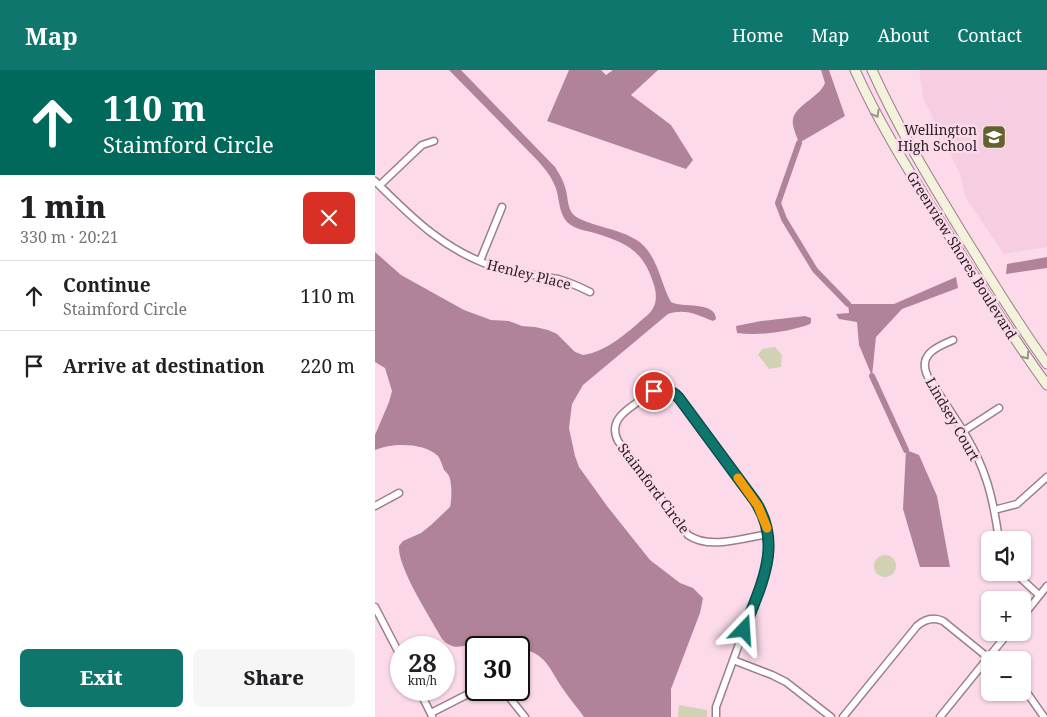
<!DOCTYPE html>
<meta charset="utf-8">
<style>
:root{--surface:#fff;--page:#f6f6f6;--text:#202124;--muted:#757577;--line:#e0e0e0;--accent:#0f766e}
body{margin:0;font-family:"Noto Serif",serif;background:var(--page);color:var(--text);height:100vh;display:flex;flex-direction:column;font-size:19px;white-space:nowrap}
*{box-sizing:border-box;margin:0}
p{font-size:16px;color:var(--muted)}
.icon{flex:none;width:28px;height:28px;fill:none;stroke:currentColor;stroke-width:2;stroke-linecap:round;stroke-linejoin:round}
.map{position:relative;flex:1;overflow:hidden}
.details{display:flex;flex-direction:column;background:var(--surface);width:375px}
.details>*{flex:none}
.banner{background:#00695c;color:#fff;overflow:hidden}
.fabs{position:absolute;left:606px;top:461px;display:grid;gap:10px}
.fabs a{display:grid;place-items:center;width:50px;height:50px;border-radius:8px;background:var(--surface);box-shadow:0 1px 4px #0004;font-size:25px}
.speed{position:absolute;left:15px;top:566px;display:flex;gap:10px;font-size:25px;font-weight:700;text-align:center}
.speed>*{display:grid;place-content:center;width:65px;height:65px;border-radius:50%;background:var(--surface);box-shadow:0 1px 4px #0004;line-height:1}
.speed small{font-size:12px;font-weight:400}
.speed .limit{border:2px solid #111;border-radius:8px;background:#fff;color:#111}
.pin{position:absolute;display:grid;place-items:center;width:42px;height:42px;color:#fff;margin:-21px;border:2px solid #fff;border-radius:50%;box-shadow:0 1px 5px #0007}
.me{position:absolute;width:55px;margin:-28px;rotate:20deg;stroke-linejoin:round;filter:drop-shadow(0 0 4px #0008)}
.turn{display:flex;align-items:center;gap:18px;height:105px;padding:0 20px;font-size:22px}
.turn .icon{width:65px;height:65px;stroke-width:2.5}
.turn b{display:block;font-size:35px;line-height:42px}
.round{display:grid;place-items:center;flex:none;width:52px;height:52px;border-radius:8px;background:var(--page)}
.summary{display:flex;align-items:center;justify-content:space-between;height:85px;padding:0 20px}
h1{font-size:30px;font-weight:800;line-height:38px}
.primary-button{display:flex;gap:10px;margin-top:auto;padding:10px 20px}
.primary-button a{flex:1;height:58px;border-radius:8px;background:var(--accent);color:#fff;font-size:20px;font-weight:800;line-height:58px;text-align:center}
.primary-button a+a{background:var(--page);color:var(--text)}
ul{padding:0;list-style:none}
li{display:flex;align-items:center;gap:15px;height:70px;padding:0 20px;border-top:1px solid var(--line)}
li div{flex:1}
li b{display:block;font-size:19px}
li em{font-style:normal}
header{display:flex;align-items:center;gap:30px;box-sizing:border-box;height:70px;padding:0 25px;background:var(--accent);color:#fff}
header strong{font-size:24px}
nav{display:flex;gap:28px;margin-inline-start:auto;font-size:18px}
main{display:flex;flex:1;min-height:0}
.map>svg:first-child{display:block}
.built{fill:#f6cde1}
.green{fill:#d1d2b3}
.water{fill:#b1839a}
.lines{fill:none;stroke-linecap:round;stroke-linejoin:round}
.canal{stroke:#b1839a;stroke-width:6}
.street-casing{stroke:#9b7d8c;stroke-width:9}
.secondary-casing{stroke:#9b7d8c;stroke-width:11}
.street{stroke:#fff;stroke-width:6}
.secondary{stroke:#f3f3dc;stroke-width:9}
.oneway{stroke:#9a948b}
.route-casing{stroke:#0a4d48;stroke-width:12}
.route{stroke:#0f766e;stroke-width:9}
.slow{stroke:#f59e0b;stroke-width:9}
.labels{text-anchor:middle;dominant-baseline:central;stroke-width:5;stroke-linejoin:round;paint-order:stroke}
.poi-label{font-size:14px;fill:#2d2127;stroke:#fcdaea;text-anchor:end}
.street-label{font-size:14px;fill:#2d2127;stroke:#fcdaea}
</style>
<header>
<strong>Map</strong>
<nav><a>Home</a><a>Map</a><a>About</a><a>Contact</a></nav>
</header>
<main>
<section class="details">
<div class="banner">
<div class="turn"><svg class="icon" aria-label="ahead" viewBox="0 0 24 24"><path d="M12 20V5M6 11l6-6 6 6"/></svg><div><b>110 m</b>Staimford Circle</div></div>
</div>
<div class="summary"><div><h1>1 min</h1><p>330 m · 20:21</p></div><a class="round" style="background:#d93025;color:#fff"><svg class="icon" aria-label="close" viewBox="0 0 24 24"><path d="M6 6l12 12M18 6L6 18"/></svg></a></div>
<ul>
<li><svg class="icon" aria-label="ahead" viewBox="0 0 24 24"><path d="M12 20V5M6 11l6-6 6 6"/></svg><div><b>Continue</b><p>Staimford Circle</p></div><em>110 m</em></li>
<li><svg class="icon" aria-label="arrive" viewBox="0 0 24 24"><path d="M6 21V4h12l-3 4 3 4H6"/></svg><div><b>Arrive at destination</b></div><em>220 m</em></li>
</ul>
<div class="primary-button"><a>Exit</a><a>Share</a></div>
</section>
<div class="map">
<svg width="672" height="647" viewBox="0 0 672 647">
<rect width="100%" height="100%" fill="#fcdaea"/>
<!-- built -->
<path class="built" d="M544,0h128v177l-43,7 -39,-57 -4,-21 -38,-78z"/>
<!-- green -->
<path class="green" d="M400,277l7,8 -1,12 -12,2 -11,-14 4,-6z
M499 496a11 11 0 1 1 22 0a11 11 0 1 1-22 0Z
M304,635l28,5v7h-29z"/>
<!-- water -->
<path class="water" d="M74,0h12l94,97c4,6 8,13 10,20 3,8 2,19 7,26 9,13 56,15 72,33 15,16 17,38 27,56 10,6 45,-1 45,17l-3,2c-15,-6 -28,-13 -45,-7l-85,71 -11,19 -3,24 6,28 4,11 28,39 43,54 30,23 13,5 10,10 -3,15 -29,76v28h-87c-7,-10 -16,-20 -23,-31 -7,-10 -12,-23 -22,-30 -9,-7 -43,-16 -55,-15 -16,2 -29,13 -42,-2 -11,-20 -45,-72 -43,-93l4,-5 18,-8 10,-8 19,-18c2,-8 2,-24 -1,-31 -1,-2 -3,-4 -5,-6 -2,-5 -3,-10 -6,-14 -15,-14 -46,-13 -63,-6v-15l14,-33 3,-11 -7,-23 -10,-6v-110l26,23 63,35 27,10 18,1 13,5 13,1 13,3 9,4 18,18 8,3c23,-3 44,-22 61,-37 12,-9 14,-19 10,-33 -11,-36 -29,-43 -63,-53 -9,-2 -18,-4 -24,-10 -9,-10 -7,-24 -12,-36 -4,-10 -10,-17 -17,-25z
M194,0h32l5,5 7,-5h45l-27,25 40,30 22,35 -7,9 -139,-48z
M446,0h8l16,46 -46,27c-2,-6 -5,-12 -6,-18 -3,-19 25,-25 32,-42z
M672,187v11l-41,6 1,-10z
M581,207l2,11 -56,21 -26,28 -4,39 -13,-31 -2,-23 -18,-3 -3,-5 13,-1 -1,-9h46z
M430,246l6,2v4l-1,2c-21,8 -51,12 -73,9l-1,-7 25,-5z
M531,380l13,5 18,41 13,71h-30l-17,-58z"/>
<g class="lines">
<!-- canal -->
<path class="canal" d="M424,73l-21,60 6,16 31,51 33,34
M497,306l34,74"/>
<defs>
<path id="street" d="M0,111c37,37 71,71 123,87 20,6 40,7 60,11 11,3 22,8 32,13
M5,115l42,-40 12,-4
M105,191l22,-54
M578,270c-17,7 -36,15 -25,37 21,33 46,65 58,102 7,20 10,40 13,61
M587,362l37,-24
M0,436l24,-13
M619,440l23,-6 30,-27
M639,502l25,23
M0,537l26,50
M648,546l24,-30
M358,590l39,15 14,7 45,35
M648,617l21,30
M44,620l13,26
M123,620l11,7 16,20
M56,643l45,-23
M341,647v-10l50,-137c3,-15 5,-30 0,-46 -6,-19 -20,-35 -32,-52 -19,-24 -37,-49 -55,-74 -16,-18 -29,-5 -44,6 -13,9 -26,19 -17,37l70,94c21,15 56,3 80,-1
M468,647l74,-91c8,-7 17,-9 26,-5l48,39
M565,647l69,-85"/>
<path id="secondary" d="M480,0c25,56 58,107 90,159 33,53 65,105 102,156
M497,0c26,58 59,112 92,166 27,43 53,87 83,128"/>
</defs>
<!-- street casing -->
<use href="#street" class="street-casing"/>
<!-- secondary casing -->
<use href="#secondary" class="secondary-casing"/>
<!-- street -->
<use href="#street" class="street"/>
<!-- secondary -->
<use href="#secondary" class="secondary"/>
</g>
<!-- one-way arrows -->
<defs><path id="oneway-chevron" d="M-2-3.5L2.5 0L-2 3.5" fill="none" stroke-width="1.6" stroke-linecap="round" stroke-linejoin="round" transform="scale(1.25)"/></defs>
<g class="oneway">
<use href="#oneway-chevron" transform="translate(501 44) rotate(61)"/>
<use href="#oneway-chevron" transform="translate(651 286) rotate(55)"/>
</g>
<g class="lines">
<defs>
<path id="route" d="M279,321c10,-3 18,-1 25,7l76,103c29,44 5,85 -11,129"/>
</defs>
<!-- route casing -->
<use href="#route" class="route-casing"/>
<!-- route -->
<use href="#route" class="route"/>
<!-- slow -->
<path class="slow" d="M363,408l20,28 9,22"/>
</g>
<!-- icons -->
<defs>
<symbol id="school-square" viewBox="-11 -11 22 22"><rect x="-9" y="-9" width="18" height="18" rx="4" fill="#62622f" stroke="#fcdaea"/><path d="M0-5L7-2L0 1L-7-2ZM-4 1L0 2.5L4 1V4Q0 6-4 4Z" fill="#fff"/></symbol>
</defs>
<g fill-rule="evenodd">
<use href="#school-square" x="605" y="53" width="28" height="28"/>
</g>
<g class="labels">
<!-- poi labels -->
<g class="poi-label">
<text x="602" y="59">Wellington<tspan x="602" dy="16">High School</tspan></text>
</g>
<!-- street labels -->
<g class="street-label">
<text transform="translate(587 185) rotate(58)">Greenview Shores Boulevard</text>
<text transform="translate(154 204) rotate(14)">Henley Place</text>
<text transform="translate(578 349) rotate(60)">Lindsey Court</text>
<text transform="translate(279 418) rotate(53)">Staimford Circle</text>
</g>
</g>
</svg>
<div class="fabs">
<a><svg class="icon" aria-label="sound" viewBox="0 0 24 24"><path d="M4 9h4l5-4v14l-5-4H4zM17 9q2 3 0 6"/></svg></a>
<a>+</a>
<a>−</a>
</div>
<div class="speed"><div>28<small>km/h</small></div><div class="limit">30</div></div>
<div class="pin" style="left:279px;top:321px;background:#d93025"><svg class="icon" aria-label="arrive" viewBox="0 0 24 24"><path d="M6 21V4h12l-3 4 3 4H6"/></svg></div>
<svg class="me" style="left:369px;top:560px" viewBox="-20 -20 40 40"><path d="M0-17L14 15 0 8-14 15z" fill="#0f766e" stroke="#fff" stroke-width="4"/></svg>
</div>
</main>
